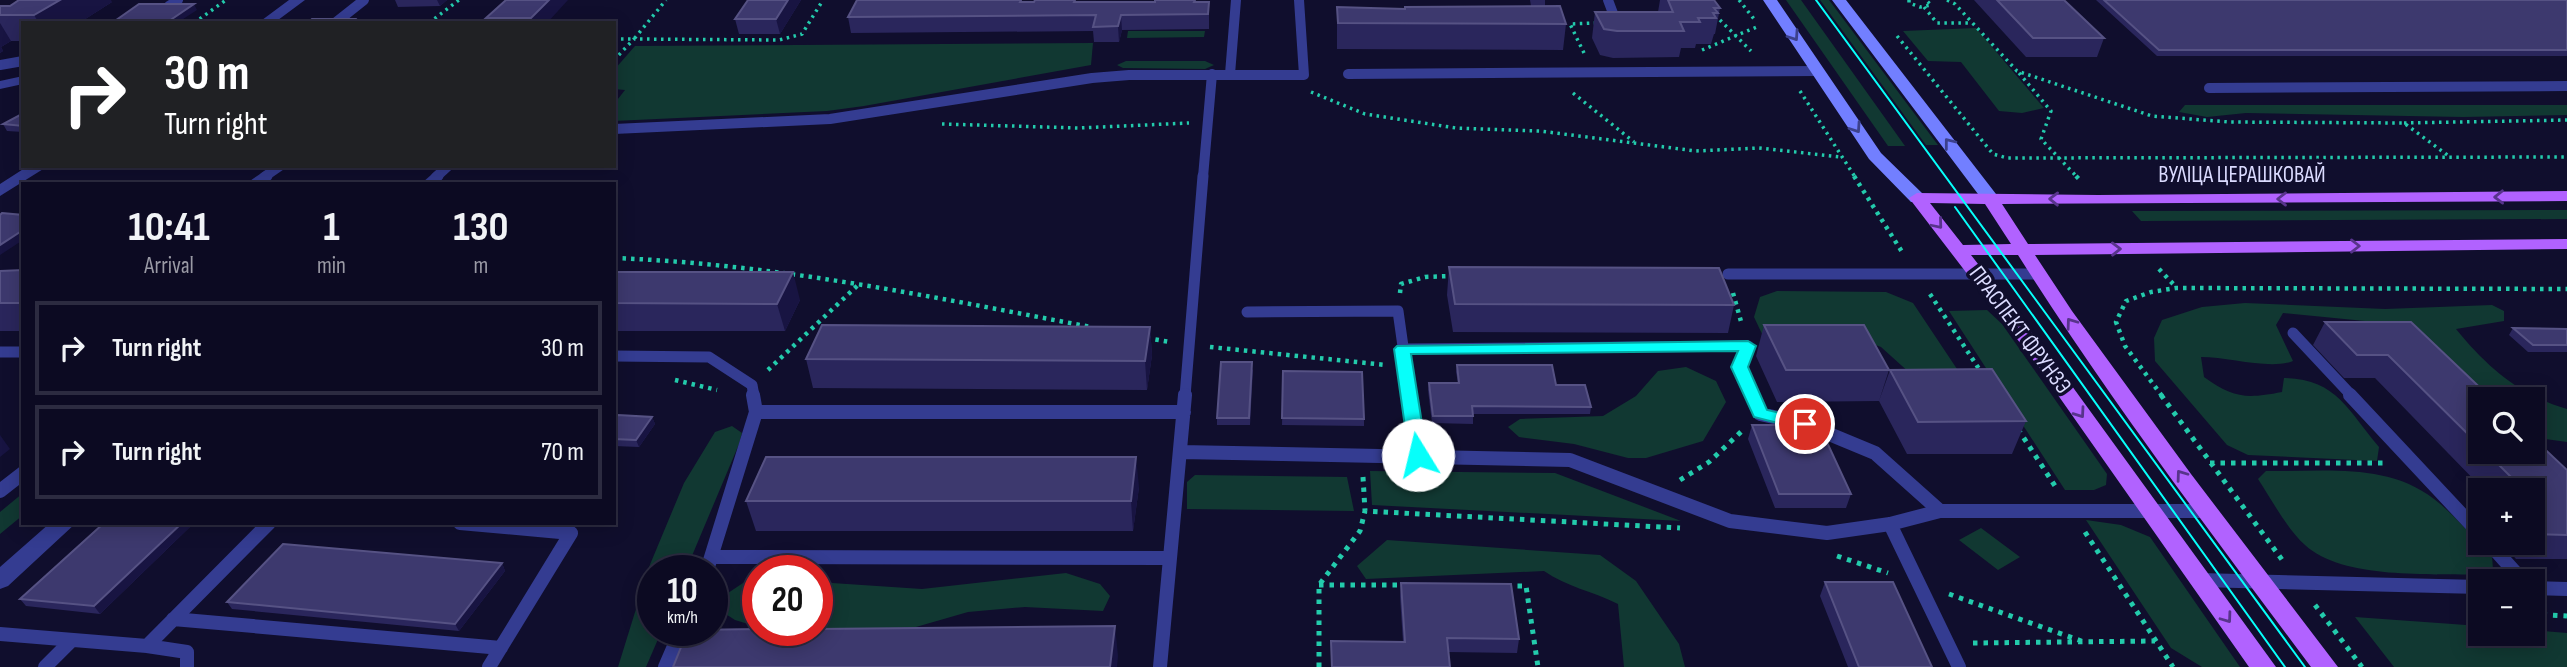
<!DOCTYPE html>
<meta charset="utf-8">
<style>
:root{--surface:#0c0a22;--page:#15132a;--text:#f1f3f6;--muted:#9a9aa5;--line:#2c2b40}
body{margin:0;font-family:"Sofia Sans Condensed",sans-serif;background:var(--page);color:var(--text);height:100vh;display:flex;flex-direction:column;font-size:26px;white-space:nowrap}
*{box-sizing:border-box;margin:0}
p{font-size:23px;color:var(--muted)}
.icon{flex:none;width:38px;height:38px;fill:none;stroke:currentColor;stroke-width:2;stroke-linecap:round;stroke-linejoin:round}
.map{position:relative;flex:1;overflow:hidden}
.details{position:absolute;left:21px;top:182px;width:595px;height:343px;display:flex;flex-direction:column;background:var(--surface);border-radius:0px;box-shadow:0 4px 18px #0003,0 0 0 2px var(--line)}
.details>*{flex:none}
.top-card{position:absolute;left:21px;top:21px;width:595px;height:147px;border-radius:0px;box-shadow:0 4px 18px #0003,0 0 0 2px var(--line);background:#202124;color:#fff;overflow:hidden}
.fabs{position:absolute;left:2468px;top:387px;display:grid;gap:14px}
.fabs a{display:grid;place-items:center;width:77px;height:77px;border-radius:0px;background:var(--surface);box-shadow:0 4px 18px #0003,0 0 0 2px var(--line);font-size:35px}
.speed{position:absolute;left:637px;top:555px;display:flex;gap:14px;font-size:35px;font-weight:700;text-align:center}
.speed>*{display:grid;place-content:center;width:91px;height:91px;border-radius:50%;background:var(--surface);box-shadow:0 4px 18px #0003,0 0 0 2px var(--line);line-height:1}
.speed small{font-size:18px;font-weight:400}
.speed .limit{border:10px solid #d22;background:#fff;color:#111}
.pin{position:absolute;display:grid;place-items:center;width:60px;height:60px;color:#fff;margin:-30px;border:4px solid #fff;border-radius:50%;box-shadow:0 2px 7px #0007}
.me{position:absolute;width:77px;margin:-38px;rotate:351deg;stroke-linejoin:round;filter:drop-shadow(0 0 5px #0008)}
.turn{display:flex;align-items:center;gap:24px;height:147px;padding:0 28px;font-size:32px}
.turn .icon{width:91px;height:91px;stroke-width:2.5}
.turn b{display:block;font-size:49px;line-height:60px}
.eta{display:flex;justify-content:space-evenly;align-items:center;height:119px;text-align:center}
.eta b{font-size:42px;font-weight:700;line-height:49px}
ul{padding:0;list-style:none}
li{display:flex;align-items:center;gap:21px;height:94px;margin:0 14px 10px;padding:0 14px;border:4px solid var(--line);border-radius:0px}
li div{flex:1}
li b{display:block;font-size:26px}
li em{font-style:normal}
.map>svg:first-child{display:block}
.green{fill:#113832}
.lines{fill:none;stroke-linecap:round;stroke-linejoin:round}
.path-far2{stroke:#23cbac;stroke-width:3.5;stroke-dasharray:2.5 4.5;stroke-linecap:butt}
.path-far1{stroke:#23cbac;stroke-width:4.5;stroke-dasharray:3.5 5;stroke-linecap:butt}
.path{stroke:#23cbac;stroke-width:5;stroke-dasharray:4.5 6;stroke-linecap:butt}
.service-far2{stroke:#343c91;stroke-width:10}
.service-far1{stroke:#343c91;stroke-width:11}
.service{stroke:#343c91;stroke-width:14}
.minor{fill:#343c91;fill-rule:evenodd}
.tertiary{fill:#343c91;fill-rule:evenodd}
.secondary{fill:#727fff;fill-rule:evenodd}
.primary{fill:#b162ff;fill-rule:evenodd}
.tram{stroke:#07fffa;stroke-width:2}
.wall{fill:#2a265c}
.shaded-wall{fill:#181442}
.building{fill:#3d396e;stroke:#565284;stroke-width:2}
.oneway{stroke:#3c418c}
.oneway2{stroke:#58348c}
.route{fill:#07fffa;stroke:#05a6a2;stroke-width:2}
.labels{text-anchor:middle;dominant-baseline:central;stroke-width:7;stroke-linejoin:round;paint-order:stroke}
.street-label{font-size:23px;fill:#dbdbff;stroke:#100e2d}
</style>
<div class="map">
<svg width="2567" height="667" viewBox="0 0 2567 667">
<rect width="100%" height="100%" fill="#100e2d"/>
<!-- green -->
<path class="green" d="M1786,0h15l104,146h-17z
M1820,0h9l109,145h-12z
M1976,28l68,80 -22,5 -23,-2 -38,-49 -33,-1 -25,-30z
M1128,31h77l-1,6 -77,1z
M1093,43l-2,22 -227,41 -37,5 -213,10v-17l11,-14 -11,-1v-19l21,-24z
M1126,61h79l9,4 -9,4 -82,-1 -6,-3z
M2185,105h382v10l-104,2 -217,-4 -39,4 -28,-5z
M2567,210v9l-426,2 -9,-10z
M1777,291l109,1 27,11 44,66 -7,14 -28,1 -41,-37 -21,-8 -97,-3 -9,-19 6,-20z
M2245,303l140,6 107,-4 12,6v10l-48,8c30,37 64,67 111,80v33l-35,-5v-38h-44l-103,-76 -102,-10 -7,12 17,36c-23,9 -64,-4 -92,-4l3,20c29,21 42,22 78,15l2,-14c53,1 64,33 95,69l-2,14 -129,-6 -21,-10 -72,-84 -1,-23 8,-18 40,-13z
M1987,310l15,14 105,150 -1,11 -12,5h-29l-116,-179z
M1686,367l30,14 10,21 -23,39 -57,17h-18l-54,-14 -55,-7 -11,-10 12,-8 83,-3 33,-20 22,-25z
M732,426l10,7 -3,11 -53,126h-33v60h9l-16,37h-28l31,-100 35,-84 31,-51z
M1370,471l185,2 126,48 -309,-16z
M2266,471c56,1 121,-9 168,28 21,16 39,39 58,57l1,13 -11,6c-51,-2 -139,5 -177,-30 -17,-15 -34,-46 -47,-66z
M1195,475l152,2 7,34 -167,-2v-27z
M23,493v22l-23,19v-22z
M2086,520l35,5 29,12 90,130h-38l-31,-19z
M1981,528l39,29 -22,13 -39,-30z
M1387,540l213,15 36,26 43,63 6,23h-61l-6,-63c-26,-13 -51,-17 -74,-33l-178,8 -9,-13z
M1066,573l34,11 10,12 -7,15 -78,-4 -57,5 -59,17 -92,1v-48l105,7z
M758,580v47l-23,-7 -14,-9 4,-16 18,-12z
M2355,617l125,9v8h52v-4l35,3v34h-173z"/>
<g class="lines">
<!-- path-far2 -->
<path class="path-far2" d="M1739,0l15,19
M1909,0v3l11,4 11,-2 -5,-5
M1947,0l8,4 62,67 135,45 77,6 175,1 46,34
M1924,7l13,16h34
M1715,15l36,36
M194,23l32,-23
M429,23l30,-23
M1897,36l96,118 14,4 560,-1
M614,39h20l32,-39
M1702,50l57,-24
M1584,53l-14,-29 25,-1
M614,60l20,-21 145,1 23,-6 21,-34
M2019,73l32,38 -10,28 36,38
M1800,91l55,86
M1311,92l54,22 91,14 84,3 156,20 63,-3 82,9
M1573,93l61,49
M2404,123l163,-3
M942,124l137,4 110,-5"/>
<!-- path-far1 -->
<path class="path-far1" d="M1854,176l50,79
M2076,176l3,3
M614,258c162,6 318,39 477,69
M2159,269l17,18
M1400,293l1,-9 24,-7 27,-1
M1733,293l9,32
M1930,294l51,78
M1147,338l23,4
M1210,347l176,18
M768,370l90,-85
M675,380l42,10
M2162,396l-37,-50 -9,-24 10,-21 25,-9 25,-4 391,1"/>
<!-- path -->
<path class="path" d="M2161,395l122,166
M2018,429l39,60
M2210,463h173
M1363,477l2,34
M1680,480l29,-18 35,-33
M2085,532l88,135
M1837,556l51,17
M1319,585h88
M1507,586h19l12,81
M1949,594l135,48
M2315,605l47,62
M2532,614l35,2
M1973,643l182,-2
M1319,667v-82l41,-54 5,-20 315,17"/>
<!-- service-far2 -->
<path class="service-far2" d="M1608,0l6,16
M169,6l9,-6
M335,23l29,-23
M0,65l23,-4
M1230,74l6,-74
M1348,74l469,-3
M2209,88l358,-2
M614,129l216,-10 262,-41 37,-3h175l-5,-75
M264,177l16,-11
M436,177l12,-11
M1203,177l9,-103"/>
<!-- service-far1 -->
<path class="service-far1" d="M255,184l12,-8
M429,184l9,-8
M1728,274h308
M1247,312l151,-1 12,85
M2293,333l59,63
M1402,349l346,-3 -8,21 12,29
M0,352h23
M614,356l95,1 43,28 2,11
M1185,396l18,-220"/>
<!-- service -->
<path class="service" d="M1410,395l8,60
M1752,395l8,19 45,10 70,29 65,58
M2350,395l130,139
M756,412h428
M1181,452l389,8 160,61 97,12 63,-9 50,-13h267
M0,491l23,-18
M460,523l111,10 -82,134
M1890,524l69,143
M2488,542l35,39
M713,557l455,1
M707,570l49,-158 -3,-17
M2199,580l281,7
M2532,588l35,1
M173,619l328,29
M0,634l147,12 40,6v15
M147,646l122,-123
M45,667l27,-27
M665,667l16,-37
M1160,667l25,-272"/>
<!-- minor -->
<path class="minor" d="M23,76v8l-23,5v-8z
M50,523h26l-68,63 -8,3v-22z"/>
<!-- tertiary -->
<path class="tertiary" d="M289,0h16l-31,23h-16z
M28,166h20l-48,30v-12z"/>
<!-- secondary -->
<path class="secondary" d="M1763,0h14l104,153 42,41 2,4 -2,4h-12l-42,-43z
M1832,0h14l150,194 2,4 -2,4h-12z"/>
<!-- primary -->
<path class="primary" d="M2567,191v10l-565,3 26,40 539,-5v10l-532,6 37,56 119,163 147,193h-27c-101,-135 -203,-270 -293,-412h-47l77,98 228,314h-27l-215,-306 -125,-163 8,-5 181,2zM1930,203l55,1 26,40 -48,1z"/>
<!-- tram -->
<path class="tram" d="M1816,0l489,667
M1955,207l330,460"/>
</g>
<!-- wall -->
<path class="wall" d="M395,0h52l-7,6 -42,1z
M506,0l41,23h-59l-2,-5z
M748,0h53l-21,34h-41l-4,-15z
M857,0h165v2h187v27l-87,1 -3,12h-25l-1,-11 -242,2 -3,-16z
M1530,0h15v6l21,18 -3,26 -226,-1v-42l68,2 126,-3z
M1660,0h54l6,8 -5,26h-1l-3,10h-15l-1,4h-14l-2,9 -66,1 -13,-3 -8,-17 3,-26h63z
M1974,0h90l40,38 -7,19h-71z
M2096,0h470l1,1v55h-410z
M112,2l-33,21h-56v18h-12l-10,6 2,4 -3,2v-47z
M23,115v17l-16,-1 -4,-7z
M1449,267l285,38 -6,28 -275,-1 -6,-37z
M0,271h23v60h-23z
M614,272l186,28 -15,31h-171z
M2325,322l155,77v53h52l35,18v89h-51l-15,-17h31v-52h-48l-109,-112h-31l-31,-33z
M1764,325l125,45 -10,31 -102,1 -21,-46z
M1150,327l2,28 -5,35 -334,-2 -7,-29z
M2513,328l54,1v23h-39l-19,-17z
M1457,365l99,20 35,22 -1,7h-117v10l-41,-1 -4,-33 1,-7h29l-2,-11z
M1253,369l-3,56h-33v-7z
M1890,370l136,51 -14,33h-105l-28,-53z
M1283,371l81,48v7l-82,-1z
M652,417l3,7 -16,23 -25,-1v-26z
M1752,425l99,69 -5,14h-71l-27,-69z
M1139,487l-6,44h-377l-10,-30z
M2480,509v11l-5,-5z
M104,523h90l-94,91 -74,-8 -6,-7z
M502,563l3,8 -46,60 -227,-22 -5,-7z
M1825,582l107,85h-84l-28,-71z
M1401,583l118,56 -2,14 -69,-1 2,15h-119v-26l72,1 -3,-45z"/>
<!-- shaded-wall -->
<path class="shaded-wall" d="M60,0h51l1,2 -33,21h-40l-5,-8z
M437,0h10l-7,6z
M549,0h19l-21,23h-15l-1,-5z
M788,0h13l-21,34 -4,-15z
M194,4l3,6 -20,13h-11z
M1121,15l1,15 -3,12 -1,-16z
M0,23l11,18 -10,6 2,4 -3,2z
M23,230v10l-23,15v-10z
M793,272l7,28 -15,31 -8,-27z
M1150,327l2,28 -5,35 -2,-29z
M652,417l3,7 -16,23 -3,-7z
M0,435l10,14 -10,8z
M1136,457l3,30 -6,44 -2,-30z
M182,523h12l-94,91 -6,-8z
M502,563l3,8 -46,60 -4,-7z
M1115,626l3,30 -1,11h-7z"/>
<!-- building -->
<path class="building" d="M19,0h41l-26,15h-34v-9h10z
M506,0h43l-18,18h-45z
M748,0h40l-12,19h-41z
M857,0h164l-1,2h14l1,-2h40l-1,2h81v-2h40l-1,2h15l-1,12 -87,1 -3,11 -25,1 3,-12 -248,2z
M1668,0h46l6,8h-6l4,5h-5l3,5h-18l2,4h-20l4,9h-67l-13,-2 -9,-17h78z
M1997,0h67l40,38h-71z
M2104,0h462l1,1v49h-408z
M139,4h55l-28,19h-54z
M1560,6l6,18 -228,-1 -1,-16 68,2v-2z
M312,19h43l-4,4h-43z
M20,115h3v11l-20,-2z
M2,213l21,2v15l-23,15v-30z
M1449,267l270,1 15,37 -279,-1z
M23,270v33h-23v-32z
M614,272h179l-16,32 -163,-1z
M2325,322h86l81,77h-12v47l-92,-91h-31z
M822,325l328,2 -5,34 -339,-2z
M1764,325h100l25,45h-103z
M2513,328l54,1v16h-34z
M1221,362h31l-3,56h-32z
M1457,365h95l4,20h29l6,22 -119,-1 1,10h-40l-4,-33h30z
M1992,369l34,52 -108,1 -28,-52z
M1283,371l79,1 2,47 -82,-1z
M618,415l34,2 -16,23 -22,-1v-19z
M1752,425h67l32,69h-72z
M2532,437l35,33v65l-32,-1 -3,-2v-42h-8l-38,-38h46z
M766,457h370l-5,44h-385z
M104,523h78l-88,83 -74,-7z
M283,544l219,19 -47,61 -228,-22z
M1825,582h68l39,85h-73z
M1401,583l110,1 8,55 -72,-1 3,29h-118l-1,-26 74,1z
M1115,626l-5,41h-437l15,-37 70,-1v1h59v-1z"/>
<!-- one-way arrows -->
<defs><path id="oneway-chevron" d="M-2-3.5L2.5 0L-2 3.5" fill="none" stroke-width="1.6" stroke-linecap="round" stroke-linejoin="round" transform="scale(1.75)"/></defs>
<g class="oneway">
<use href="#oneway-chevron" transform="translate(1794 36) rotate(56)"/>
<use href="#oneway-chevron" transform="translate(1856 128) rotate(56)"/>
<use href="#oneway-chevron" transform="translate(1949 143) rotate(-128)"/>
</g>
<g class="oneway2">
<use href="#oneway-chevron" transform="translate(2499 197) rotate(179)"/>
<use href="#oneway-chevron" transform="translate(2054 199) rotate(-179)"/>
<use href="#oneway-chevron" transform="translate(2282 199) rotate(180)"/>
<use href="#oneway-chevron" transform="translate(1938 224) rotate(50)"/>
<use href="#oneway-chevron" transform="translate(2355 246)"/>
<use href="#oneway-chevron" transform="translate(2116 249) rotate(-1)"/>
<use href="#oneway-chevron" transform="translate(2071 323) rotate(-126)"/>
<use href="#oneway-chevron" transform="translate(2080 413) rotate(55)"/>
<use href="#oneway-chevron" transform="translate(2181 475) rotate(-126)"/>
<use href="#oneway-chevron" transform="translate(2227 618) rotate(54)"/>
</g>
<!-- route -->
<path class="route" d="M1748,341l8,5 -8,21 19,43 44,10 3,4 -3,4 -6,2 -51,-13 -23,-50 7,-16 -327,3 16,101 -9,6 -9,-6 -15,-106 3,-3z"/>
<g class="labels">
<!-- street labels -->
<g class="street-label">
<text x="2242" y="175">ВУЛІЦА ЦЕРАШКОВАЙ</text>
<text transform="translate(2020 330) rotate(53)">ПРАСПЕКТ ФРУНЗЭ</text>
</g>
</g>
</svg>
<div class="fabs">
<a><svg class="icon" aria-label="search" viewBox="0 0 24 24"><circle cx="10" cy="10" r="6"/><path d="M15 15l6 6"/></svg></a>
<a>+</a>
<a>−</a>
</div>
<div class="speed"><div>10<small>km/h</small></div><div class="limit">20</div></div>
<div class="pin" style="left:1805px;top:424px;background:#d93025"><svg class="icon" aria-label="arrive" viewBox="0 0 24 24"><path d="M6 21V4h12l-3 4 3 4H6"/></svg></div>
<svg class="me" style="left:1418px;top:455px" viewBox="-20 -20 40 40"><circle r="19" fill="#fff"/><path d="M0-13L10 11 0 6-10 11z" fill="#07fffa"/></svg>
<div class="top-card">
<div class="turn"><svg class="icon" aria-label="right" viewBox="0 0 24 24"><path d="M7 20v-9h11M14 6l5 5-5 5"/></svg><div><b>30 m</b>Turn right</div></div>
</div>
<section class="details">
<div class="eta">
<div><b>10:41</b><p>Arrival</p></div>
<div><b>1</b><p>min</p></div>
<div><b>130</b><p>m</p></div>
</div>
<ul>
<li><svg class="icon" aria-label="right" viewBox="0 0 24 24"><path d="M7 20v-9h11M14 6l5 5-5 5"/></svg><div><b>Turn right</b></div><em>30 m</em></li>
<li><svg class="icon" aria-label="right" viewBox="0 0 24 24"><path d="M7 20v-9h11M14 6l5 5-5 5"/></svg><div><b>Turn right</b></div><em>70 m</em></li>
</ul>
</section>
</div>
